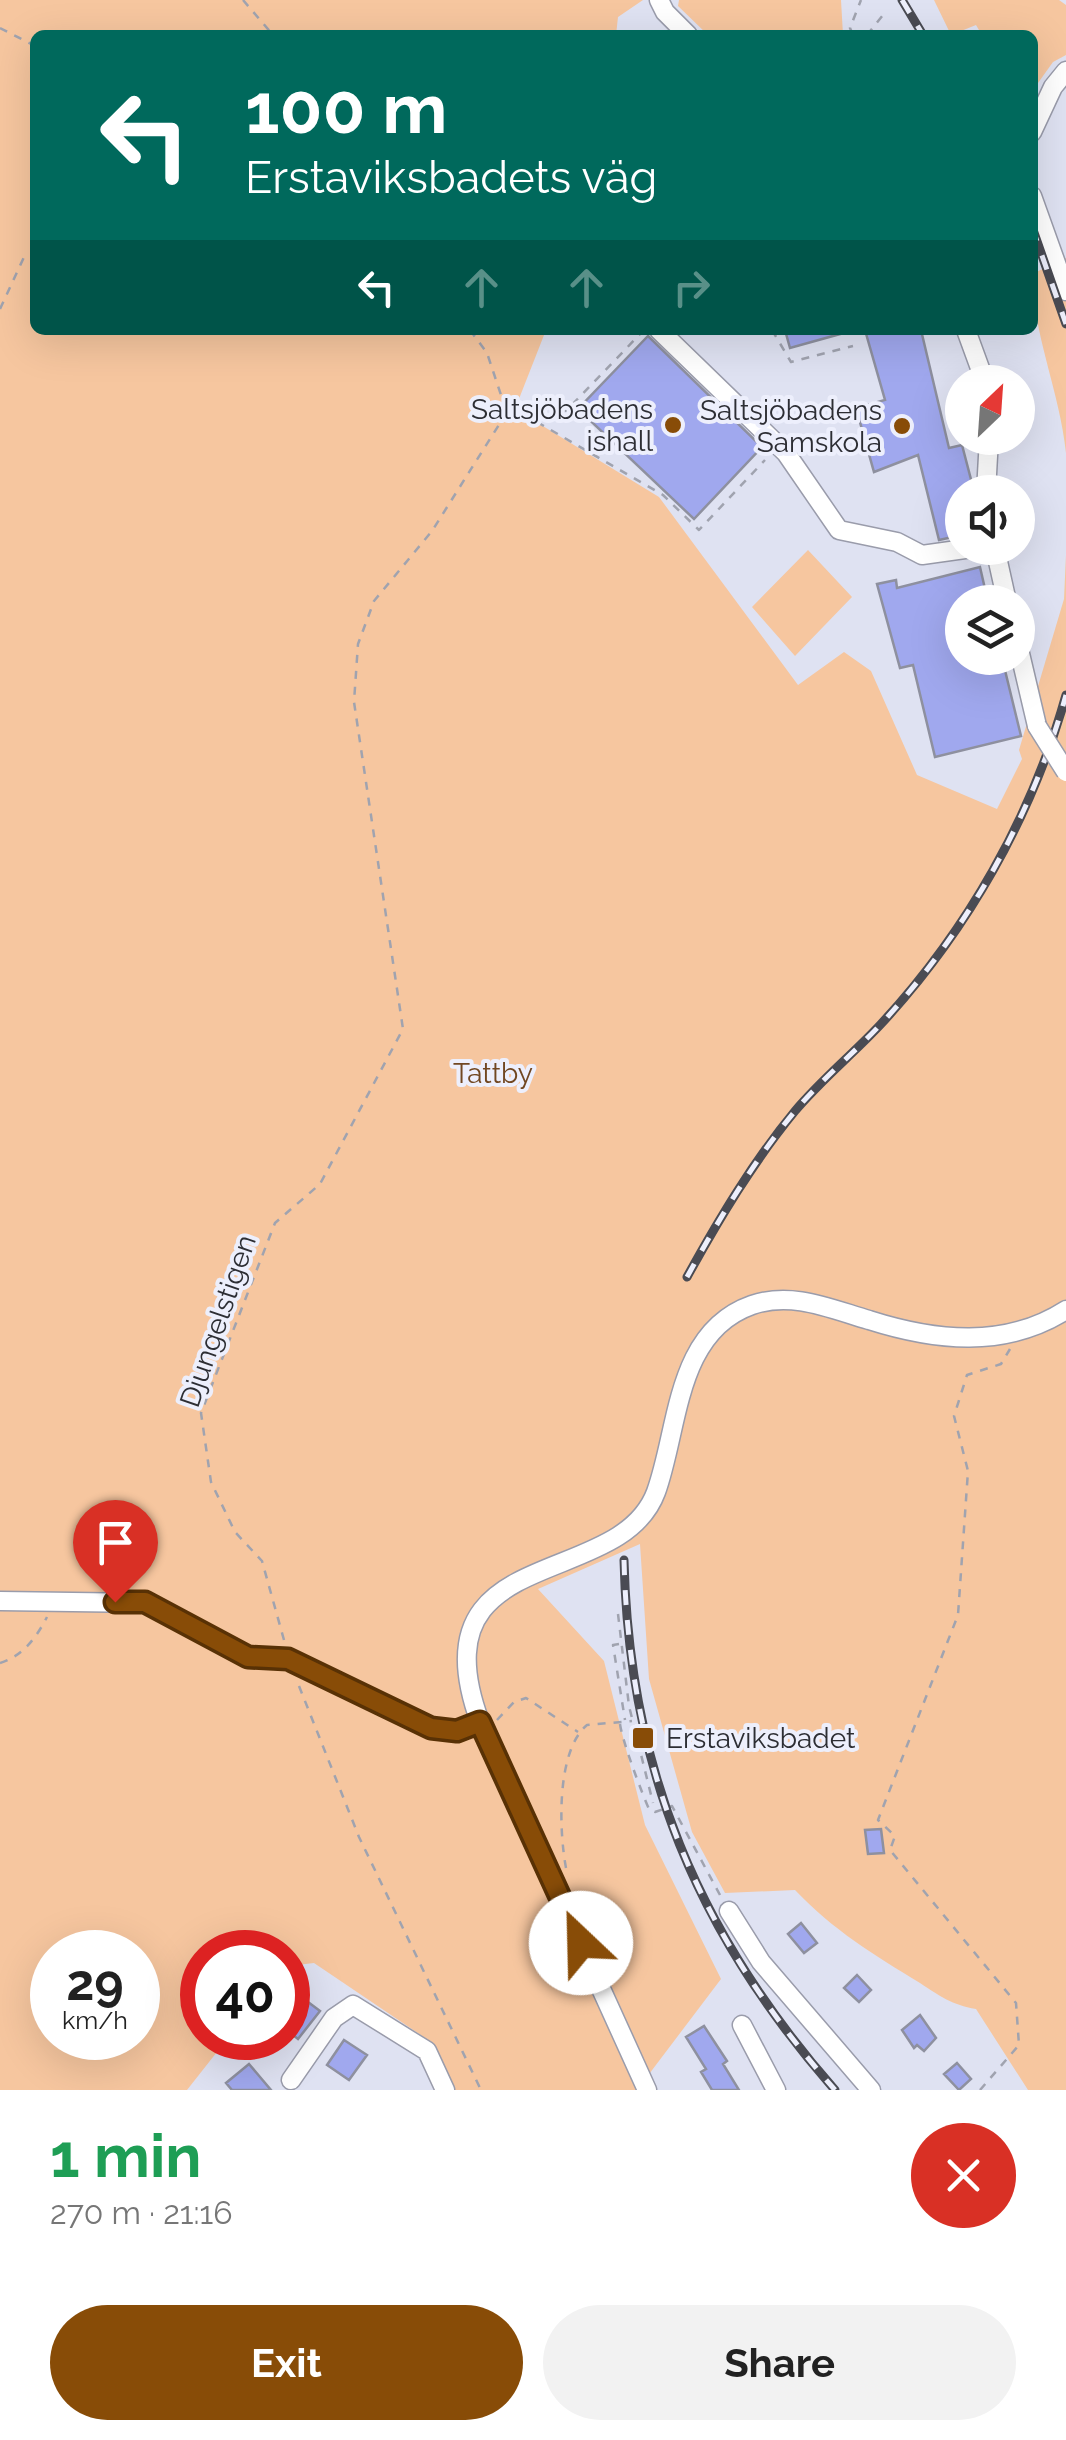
<!DOCTYPE html>
<meta charset="utf-8">
<style>
:root{--surface:#fff;--page:#f2f2f2;--text:#222;--muted:#767676;--accent:#884c07}
body{margin:0;font-family:Raleway,sans-serif;background:var(--page);color:var(--text);height:100vh;display:flex;flex-direction:column;font-size:38px;white-space:nowrap}
*{box-sizing:border-box;margin:0}
p{font-size:32px;color:var(--muted)}
.icon{flex:none;width:55px;height:55px;fill:none;stroke:currentColor;stroke-width:2;stroke-linecap:round;stroke-linejoin:round}
.map{position:relative;height:2090px;overflow:hidden}
.panel{display:flex;flex-direction:column;background:var(--surface);flex:1}
.panel>*{flex:none}
.hud{position:absolute;left:30px;top:30px;width:1008px;height:305px;border-radius:15px;box-shadow:0 10px 40px #0002;background:#00695c;color:#fff;overflow:hidden}
.needle{width:65px;rotate:25deg}
.buttons{position:absolute;left:945px;top:365px;display:grid;gap:20px}
.buttons a{display:grid;place-items:center;width:90px;height:90px;border-radius:50%;background:var(--surface);box-shadow:0 10px 40px #0002;font-size:50px}
.speed{position:absolute;left:30px;top:1930px;display:flex;gap:20px;font-size:50px;font-weight:700;text-align:center}
.speed>*{display:grid;place-content:center;width:130px;height:130px;border-radius:50%;background:var(--surface);box-shadow:0 10px 40px #0002;line-height:1}
.speed small{font-size:25px;font-weight:400}
.speed .limit{border:15px solid #d22;background:#fff;color:#111}
.pin{position:absolute;display:grid;place-items:center;width:85px;height:85px;color:#fff;margin:-102px -42px;border-radius:50% 50% 50% 0;rotate:-45deg;box-shadow:0 0 10px #0007}
.pin .icon{rotate:45deg}
.me{position:absolute;width:110px;margin:-55px;rotate:336deg;stroke-linejoin:round;filter:drop-shadow(0 0 8px #0008)}
.turn{display:flex;align-items:center;gap:35px;height:210px;padding:0 50px;font-size:45px}
.turn .icon{width:130px;height:130px;stroke-width:2.5}
.turn b{display:block;font-size:70px;line-height:85px}
.lanes{display:flex;align-items:center;height:95px;padding:0 50px;background:#0003;justify-content:center;gap:50px;direction:ltr}
.lanes .off{opacity:.35}
.round{display:grid;place-items:center;flex:none;width:105px;height:105px;border-radius:52px;background:var(--page)}
.overview{display:flex;align-items:center;justify-content:space-between;height:170px;padding:0 50px}
h1{font-size:60px;font-weight:700;line-height:75px;color:#1e9e55}
.button{display:flex;gap:20px;margin-top:auto;padding:20px 50px}
.button a{flex:1;height:115px;border-radius:60px;background:var(--accent);color:#fff;font-size:40px;font-weight:700;line-height:115px;text-align:center}
.button a+a{background:var(--page);color:var(--text)}
.map>svg:first-child{display:block}
.green{fill:#f6c69f;fill-rule:evenodd}
.building{fill:#a0a8ee;stroke:#8e909f;stroke-width:2.5}
.lines{fill:none;stroke-linecap:round;stroke-linejoin:round}
.minor-casing{stroke:#9a9cab;stroke-width:21}
.path{stroke:#a0a3af;stroke-width:2.5;stroke-dasharray:8 8;stroke-linecap:butt}
.minor{stroke:#fff;stroke-width:18}
.rail-casing{stroke:#4a4b53;stroke-width:9}
.rail{stroke:#edeffc;stroke-width:5;stroke-dasharray:15;stroke-linecap:butt}
.minor-bridge-casing{stroke:#9a9cab;stroke-width:21;stroke-linecap:butt}
.minor-bridge{stroke:#fff;stroke-width:18}
.route-casing{stroke:#583105;stroke-width:25}
.route{stroke:#884c07;stroke-width:18}
.poi-dot{fill:#884c07;stroke:#edeffc;stroke-width:4}
.labels{text-anchor:middle;dominant-baseline:central;stroke-width:8;stroke-linejoin:round;paint-order:stroke}
.poi-label{font-size:28px;fill:#2d2e34;stroke:#edeffc;text-anchor:end}
.park-label{font-size:28px;fill:#714721;stroke:#edeffc}
.street-label{font-size:28px;fill:#2d2e34;stroke:#edeffc}
</style>
<div class="map">
<svg width="1066" height="2090" viewBox="0 0 1066 2090">
<rect width="100%" height="100%" fill="#dfe2f2"/>
<!-- green -->
<path class="green" d="M0,0h643l-25,17 -2,18h-581v295h511l-31,79 144,88 139,188 46,-33 27,19 46,104 80,34 25,-50 -3,-9 45,-151 2,-44v1535h-38l-52,-81c-24,-4 -36,-13 -56,-26 -46,-28 -87,-53 -125,-93l-70,3 -33,-61 -43,-153 -9,-135 -102,45 66,72 41,164 76,154 -84,111h-183l-20,-46 -120,-81 -26,3v-14h-86v86h26l-41,52h-187zM52,1952h86v86h-86z
M679,0h162l2,35h-135l-30,-29z
M934,0h125l7,5v50l-13,7 -20,28 -1,-55h-50l-6,-10 -25,10z
M1066,258v195c-6,-60 -33,-119 -34,-179z
M808,550l44,47 -57,59 -43,-49z"/>
<!-- building -->
<path class="building" d="M785,330h54l1,4 -50,14z
M865,330h56l28,118 13,-3 12,46 -12,1v43l-23,5 -21,-85 -44,17 -18,-64 29,-8z
M648,336l114,111 -68,72 -116,-110z
M980,567l8,35h-26v56h40l19,78 -86,21 -22,-92 -13,3 -23,-84 19,-4 1,8z
M881,1829l3,24 -16,1 -3,-24z
M801,1923l16,20 -13,10 -16,-19z
M857,1975l14,15 -12,12 -15,-14z
M296,1993l24,18 -22,28 -10,-8v-26z
M920,2015l16,23 -12,13 -7,-6 -3,3 -12,-18z
M704,2026l23,35 -4,3 16,26h-27l-11,-18 5,-3 -20,-32z
M344,2040l23,15 -18,25 -22,-15z
M957,2063l14,16 -12,11 -15,-16z
M249,2064l22,26h-39l-6,-7z"/>
<g class="lines">
<defs>
<path id="minor" d="M659,0l6,12 23,23
M1032,132l21,-45 13,-16
M1032,196l34,95
M659,330l127,123 53,77 58,12 25,13 50,-7
M966,330l19,52
M986,492l3,-54
M995,548l12,54
M1018,645l19,81
M0,1601l145,2 103,54 40,2 143,70 26,2 23,-9
M729,1911l32,51 110,128
M742,2025l34,65
M291,2080l43,-62 19,-13 74,46 18,39
M647,2090l-167,-368c-67,-182 139,-130 176,-230 23,-63 19,-160 96,-187 40,-14 79,4 117,15 66,21 136,29 197,-10"/>
</defs>
<!-- minor casing -->
<use href="#minor" class="minor-casing"/>
<!-- path -->
<path class="path" d="M243,0l30,35
M0,28l35,18
M853,35l-3,-7 11,-28
M867,35l20,-25
M0,309l24,-52 11,-2
M470,330l17,23 19,57
M772,330l19,32 62,-16
M537,422l126,73 36,35 66,-70
M618,1614l11,92 24,97
M284,1640l-22,-79 -27,-29 -24,-50 -10,-69 74,-190 45,-39 83,-155 -49,-327 4,-58 16,-43 58,-70 75,-119 29,10 31,-12 76,-79
M619,1644l-6,1 12,75
M0,1663c23,-7 36,-25 47,-46
M299,1686l60,151 122,253
M497,1720l17,-18 12,-4 52,34
M620,1724c2,16 21,67 29,85l6,3 17,-6 48,89
M566,1868c-7,-37 -10,-117 21,-143l45,-4
M980,2090l39,-45 -3,-42 -126,-153 5,-14 -17,-16 80,-205 10,-144 -14,-55 13,-41 34,-11 9,-15"/>
<!-- minor -->
<use href="#minor" class="minor"/>
<defs>
<path id="rail" d="M902,0l21,35
M1032,227l34,97
M687,1277c32,-58 66,-115 108,-166 26,-31 58,-57 86,-87 86,-93 151,-207 185,-329
M624,1560c5,209 73,373 211,530"/>
</defs>
<!-- rail casing -->
<use href="#rail" class="rail-casing"/>
<!-- rail -->
<use href="#rail" class="rail"/>
<defs>
<path id="minor-bridge" d="M1037,726l29,46"/>
</defs>
<!-- minor-bridge casing -->
<use href="#minor-bridge" class="minor-bridge-casing"/>
<!-- minor-bridge -->
<use href="#minor-bridge" class="minor-bridge"/>
</g>
<g class="lines">
<defs>
<path id="route" d="M115,1602h30l103,55 40,2 143,69 26,3 23,-9 101,221"/>
</defs>
<!-- route casing -->
<use href="#route" class="route-casing"/>
<!-- route -->
<use href="#route" class="route"/>
</g>
<!-- markers -->
<g class="poi-dot">
<circle cx="673" cy="425" r="10"/>
<circle cx="902" cy="426" r="10"/>
<rect x="631" y="1726" width="24" height="24" rx="5"/>
</g>
<g class="labels">
<!-- poi labels -->
<g class="poi-label">
<text x="653" y="409">Saltsjöbadens<tspan x="653" dy="32">ishall</tspan></text>
<text x="882" y="410">Saltsjöbadens<tspan x="882" dy="32">Samskola</tspan></text>
<text x="666" y="1738" text-anchor="start">Erstaviksbadet</text>
</g>
<!-- park labels -->
<g class="park-label">
<text x="493" y="1073">Tattby</text>
</g>
<!-- street labels -->
<g class="street-label">
<text transform="translate(218 1321) rotate(-71)">Djungelstigen</text>
</g>
</g>
</svg>
<div class="buttons">
<a><svg class="needle" viewBox="-14 -14 28 28"><path d="M0-13l5 13h-10z" fill="#e53935"/><path d="M0 13l5-13h-10z" fill="#767676"/></svg></a>
<a><svg class="icon" aria-label="sound" viewBox="0 0 24 24"><path d="M4 9h4l5-4v14l-5-4H4zM17 9q2 3 0 6"/></svg></a>
<a><svg class="icon" aria-label="layers" viewBox="0 0 24 24"><path d="M12 4l9 5-9 5-9-5zM3 14l9 5 9-5"/></svg></a>
</div>
<div class="speed"><div>29<small>km/h</small></div><div class="limit">40</div></div>
<div class="pin" style="left:115px;top:1602px;background:#d93025"><svg class="icon" aria-label="arrive" viewBox="0 0 24 24"><path d="M6 21V4h12l-3 4 3 4H6"/></svg></div>
<svg class="me" style="left:581px;top:1943px" viewBox="-20 -20 40 40"><circle r="19" fill="#fff"/><path d="M0-13L10 11 0 6-10 11z" fill="#884c07"/></svg>
<div class="hud">
<div class="turn"><svg class="icon" aria-label="left" viewBox="0 0 24 24"><path d="M17 20v-9H6M10 6l-5 5 5 5"/></svg><div><b>100 m</b>Erstaviksbadets väg</div></div>
<div class="lanes"><svg class="icon" aria-label="left" viewBox="0 0 24 24"><path d="M17 20v-9H6M10 6l-5 5 5 5"/></svg><svg class="icon off" aria-label="ahead" viewBox="0 0 24 24"><path d="M12 20V5M6 11l6-6 6 6"/></svg><svg class="icon off" aria-label="ahead" viewBox="0 0 24 24"><path d="M12 20V5M6 11l6-6 6 6"/></svg><svg class="icon off" aria-label="right" viewBox="0 0 24 24"><path d="M7 20v-9h11M14 6l5 5-5 5"/></svg></div>
</div>
</div>
<section class="panel">
<div class="overview"><div><h1>1 min</h1><p>270 m · 21:16</p></div><a class="round" style="background:#d93025;color:#fff"><svg class="icon" aria-label="close" viewBox="0 0 24 24"><path d="M6 6l12 12M18 6L6 18"/></svg></a></div>
<div class="button"><a>Exit</a><a>Share</a></div>
</section>
